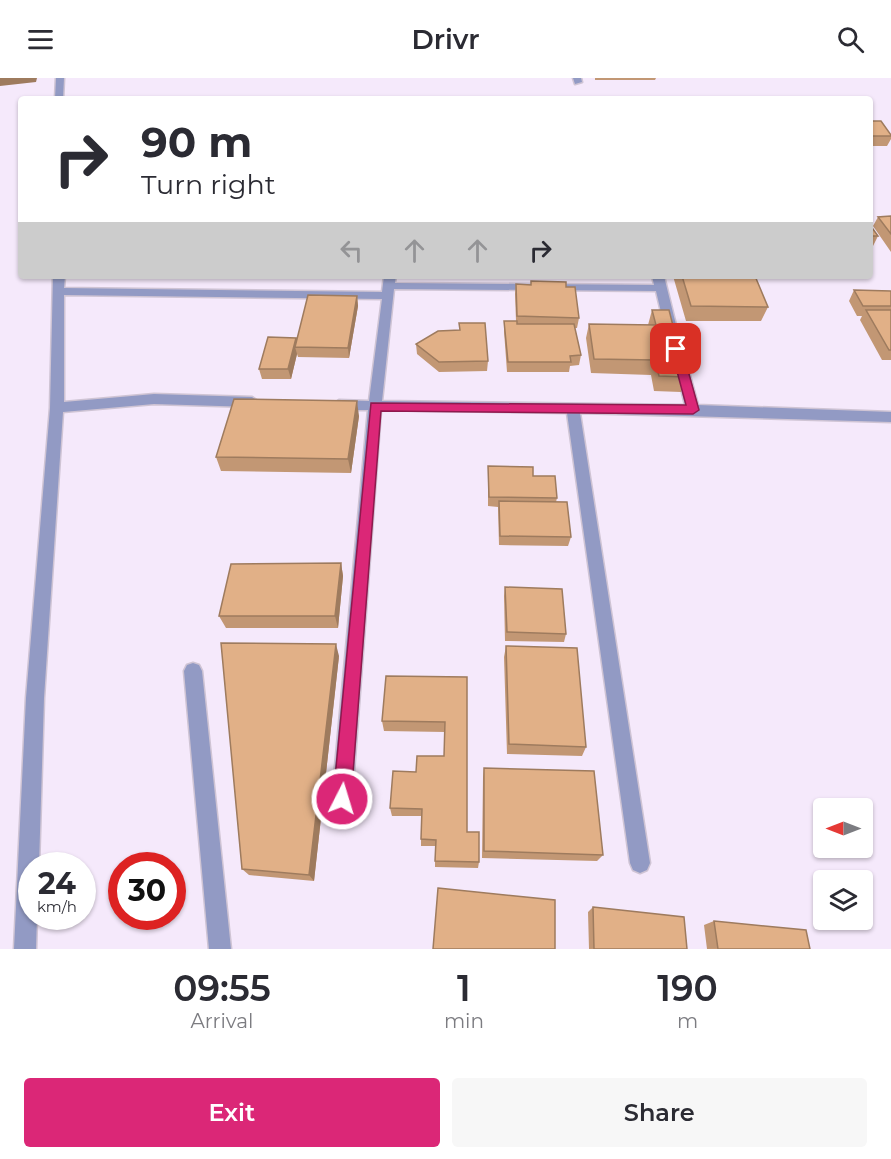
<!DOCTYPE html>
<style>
:root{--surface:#fff;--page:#f7f7f7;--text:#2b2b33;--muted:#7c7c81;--accent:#db2777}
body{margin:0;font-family:Montserrat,sans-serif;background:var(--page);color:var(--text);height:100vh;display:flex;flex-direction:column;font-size:22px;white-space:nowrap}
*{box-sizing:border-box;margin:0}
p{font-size:20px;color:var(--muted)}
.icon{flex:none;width:33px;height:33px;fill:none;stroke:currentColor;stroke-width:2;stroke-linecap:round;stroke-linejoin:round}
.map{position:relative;height:871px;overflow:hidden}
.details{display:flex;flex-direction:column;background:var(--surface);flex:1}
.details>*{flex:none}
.banner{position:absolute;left:18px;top:18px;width:855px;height:183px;border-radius:6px;box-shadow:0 2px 4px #0004;background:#fff;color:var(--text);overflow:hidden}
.needle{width:39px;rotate:270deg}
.tools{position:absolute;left:813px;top:720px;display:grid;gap:12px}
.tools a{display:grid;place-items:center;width:60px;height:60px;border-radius:6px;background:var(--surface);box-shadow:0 2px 4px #0004;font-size:30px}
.speed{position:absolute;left:18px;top:774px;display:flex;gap:12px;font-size:30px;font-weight:700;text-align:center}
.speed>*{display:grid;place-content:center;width:78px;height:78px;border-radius:50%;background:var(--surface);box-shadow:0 2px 4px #0004;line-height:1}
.speed small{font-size:15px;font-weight:400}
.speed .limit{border:9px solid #d22;background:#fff;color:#111}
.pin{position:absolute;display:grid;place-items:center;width:51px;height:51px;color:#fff;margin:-26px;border-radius:12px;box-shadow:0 3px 9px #0006}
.me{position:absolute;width:66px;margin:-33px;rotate:5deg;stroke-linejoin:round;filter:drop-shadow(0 0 4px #0008)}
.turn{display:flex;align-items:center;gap:21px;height:126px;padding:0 24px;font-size:27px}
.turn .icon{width:78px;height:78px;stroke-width:2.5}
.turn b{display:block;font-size:42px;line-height:51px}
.lanes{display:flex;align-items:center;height:57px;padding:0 24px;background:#0003;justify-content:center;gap:30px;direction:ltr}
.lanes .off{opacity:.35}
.eta{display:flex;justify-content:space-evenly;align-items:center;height:102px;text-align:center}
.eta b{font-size:36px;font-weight:600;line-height:42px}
.button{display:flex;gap:12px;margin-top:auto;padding:12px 24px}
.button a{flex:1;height:69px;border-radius:6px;background:var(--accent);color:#fff;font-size:24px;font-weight:600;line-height:69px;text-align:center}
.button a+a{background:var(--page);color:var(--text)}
header{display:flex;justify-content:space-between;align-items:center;height:78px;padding:0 24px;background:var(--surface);font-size:27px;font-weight:600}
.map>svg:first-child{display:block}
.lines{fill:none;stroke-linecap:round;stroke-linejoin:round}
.minor-casing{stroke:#cfc4d4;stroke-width:3}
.minor{fill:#929ac4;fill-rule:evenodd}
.wall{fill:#c29774}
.shaded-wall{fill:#9e7b5e}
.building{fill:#e1b087;stroke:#9e7b5e;stroke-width:1.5}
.route{fill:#db2777;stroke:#8e194d;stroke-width:1.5}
</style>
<header><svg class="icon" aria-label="menu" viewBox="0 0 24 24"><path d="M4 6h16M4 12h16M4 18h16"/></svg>Drivr<svg class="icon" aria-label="search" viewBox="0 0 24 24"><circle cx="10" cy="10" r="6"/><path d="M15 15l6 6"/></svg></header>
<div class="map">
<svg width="891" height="871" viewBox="0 0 891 871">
<rect width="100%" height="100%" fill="#f5e9fb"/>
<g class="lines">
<defs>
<path id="minor" d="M56,0h8l-1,21h-8z
M573,0h8l1,4 -7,2z
M53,198h12l-1,12 318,4 2,-16h12l-1,7 259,2 -2,-9h12l13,53 -6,4 -6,-4 -9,-38 -262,-2 -12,112 303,4 -11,-44 6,-4 6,4 12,44 193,7v10l-311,-9 70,450 -3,7 -7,3 -7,-3 -3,-7 -63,-450 -186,-3 -29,389 -3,7 -7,3 -7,-3 -3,-7 36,-389h-29l-7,-5 7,-5 30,1 13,-102 -318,-4v107l90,-8 98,3 7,5 -7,5 -98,-3 -91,8 -19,286 -5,168h-7v50h5l-1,33h-22l12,-251 24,-290z
M193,585l6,2 3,6 29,278h-22l-25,-278 3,-6z"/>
</defs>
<!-- minor casing -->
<use href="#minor" class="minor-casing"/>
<!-- minor -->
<use href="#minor" class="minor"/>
</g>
<!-- wall -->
<path class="wall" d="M595,0h61l-1,2h-60z
M870,43l21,15v3l-4,7h-17z
M891,138v36l-18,-26 5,-9z
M870,147l8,11 -5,10h-3z
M673,198h82l13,31 -7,14h-75z
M516,206l50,3 13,31 -2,10h-2l6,27 -2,10 -9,1 -1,6h-62l-3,-41v-10h12l-1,-27z
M854,212l37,1v69h-9l-22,-40 2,-4h-5l-8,-15z
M357,218l1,10 -9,52 -51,-1 -1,-3 -6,25h-29l-3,-10z
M652,232l34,67 -5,15 -27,-1 -3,-16 -60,-2 -5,-35 3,-14 59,1z
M416,266l72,17 -1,10 -48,1 -22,-18z
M359,338l-8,57 -130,-2 -5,-14z
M488,388l45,10 24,22 -1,4 15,35 -3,9 -69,-1 -1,-38 -10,-1z
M341,485l2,13 -5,52h-112l-7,-12z
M505,509l61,47 -2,8 -59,-1 -1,-45z
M506,568l80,101 -4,9 -75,-2 -3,-97z
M339,578l-25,225 -65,-6 -7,-6z
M467,599v155l12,30 -1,6 -43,-1v-21h-14v-7l1,-23h-30l-2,-8 26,-36 28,-16 1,-24 -61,-1 -2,-10z
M484,690l119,87 -6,6 -115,-3 1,-81z
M593,829l94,42h-98l-1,-37z
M714,843l96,28h-103l-3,-24z"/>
<!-- shaded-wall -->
<path class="shaded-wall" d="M0,0h37l-1,4 -36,4z
M357,218l1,10 -9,52 -1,-10z
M296,260l2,9h-3l2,7 -6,25 -3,-10z
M357,323l2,15 -8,57 -3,-14z
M341,485l2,13 -5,52 -3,-12z
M336,566l3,12 -25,225 -5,-6z"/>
<!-- building -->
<path class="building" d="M870,43h11l10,14v1h-21z
M891,138v18l-13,-17z
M870,147l8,11h-8z
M682,198h73l13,31 -77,-1z
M531,203l35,1v5h9l4,31 -62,-2 -1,-32 15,1z
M854,212l37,1v15h-28z
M308,217l49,1 -9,52 -53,-1z
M652,232h17l17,67 -27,-1 -4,-16 -61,-1 -5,-35 67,1z
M866,232h25v40h-2z
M504,243h13v3h57l7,31 -11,1 1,6h-63z
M459,245h26l3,38 -49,1 -23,-18 22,-13 22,-1z
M268,259l28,1 -8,31h-29z
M234,321l123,2 -9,58 -132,-2z
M488,388l45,1v9h22l2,22 -68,-1z
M499,423l68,1 4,35 -71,-1z
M341,485l-6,53h-116l12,-52z
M505,509l57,2 4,45 -59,-2z
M221,565l115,1 -27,231 -67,-6z
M506,568l71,2 9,99 -77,-3z
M386,598l81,1v155h12v30l-44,-1 1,-21 -15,-1 1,-30 -32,-1 3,-37 23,1 1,-16h27l1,-34 -63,-1z
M484,690l110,3 9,84 -119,-4z
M438,810l117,12v49h-122z
M593,829l91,10 3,32h-93z
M714,843l92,9 4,19h-92z"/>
<!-- route -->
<path class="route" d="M676,267l6,4 17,61 -6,4 -312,-3 -30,388 -3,6 -6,3 -7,-3 -2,-6 38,-396 315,2 -15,-56z"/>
</svg>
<div class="tools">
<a><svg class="needle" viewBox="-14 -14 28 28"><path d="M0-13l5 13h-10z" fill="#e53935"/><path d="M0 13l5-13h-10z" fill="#7c7c81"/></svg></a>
<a><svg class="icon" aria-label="layers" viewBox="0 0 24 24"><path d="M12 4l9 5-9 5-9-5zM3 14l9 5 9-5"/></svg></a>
</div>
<div class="speed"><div>24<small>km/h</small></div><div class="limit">30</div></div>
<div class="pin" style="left:676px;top:271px;background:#d93025"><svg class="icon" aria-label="arrive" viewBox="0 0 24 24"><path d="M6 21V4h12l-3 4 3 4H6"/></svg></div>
<svg class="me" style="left:342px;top:721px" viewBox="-20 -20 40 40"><circle r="17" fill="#db2777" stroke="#fff" stroke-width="3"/><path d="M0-11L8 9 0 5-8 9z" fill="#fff"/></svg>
<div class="banner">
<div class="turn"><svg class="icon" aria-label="right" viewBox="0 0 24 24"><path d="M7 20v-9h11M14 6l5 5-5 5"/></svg><div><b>90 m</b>Turn right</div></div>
<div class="lanes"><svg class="icon off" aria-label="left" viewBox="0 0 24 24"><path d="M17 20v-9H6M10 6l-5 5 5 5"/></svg><svg class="icon off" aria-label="ahead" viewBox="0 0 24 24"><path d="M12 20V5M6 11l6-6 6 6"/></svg><svg class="icon off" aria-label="ahead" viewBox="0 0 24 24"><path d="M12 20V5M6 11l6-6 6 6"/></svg><svg class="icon" aria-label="right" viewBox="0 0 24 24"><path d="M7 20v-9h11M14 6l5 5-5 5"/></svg></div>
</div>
</div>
<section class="details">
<div class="eta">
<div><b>09:55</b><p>Arrival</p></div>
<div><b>1</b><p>min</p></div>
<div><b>190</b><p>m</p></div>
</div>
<div class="button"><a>Exit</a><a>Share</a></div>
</section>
